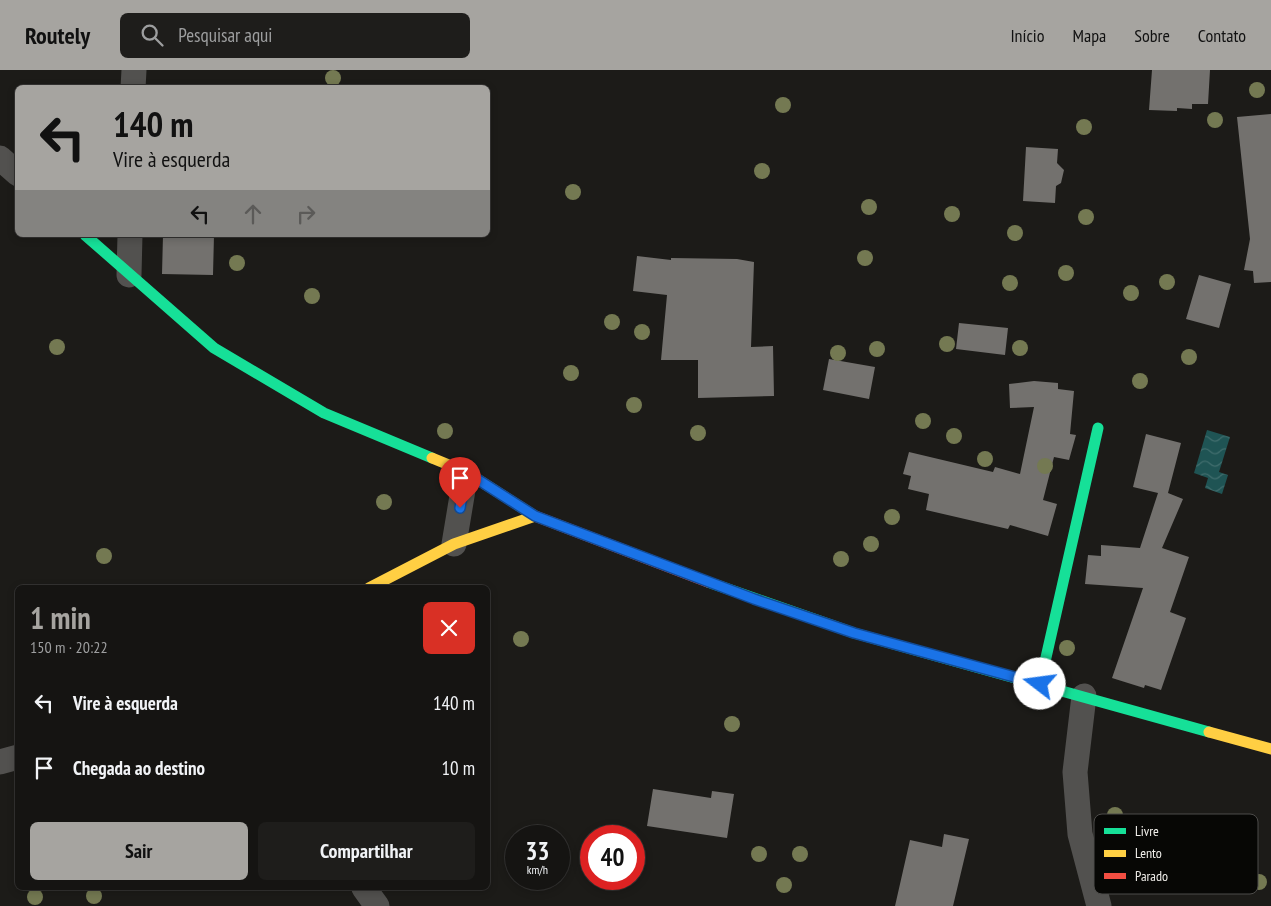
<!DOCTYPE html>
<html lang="pt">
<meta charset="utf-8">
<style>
:root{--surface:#151412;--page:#1e1d1b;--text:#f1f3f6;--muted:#9d9e9f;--line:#343332;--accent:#a6a4a0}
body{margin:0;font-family:"PT Sans Narrow",sans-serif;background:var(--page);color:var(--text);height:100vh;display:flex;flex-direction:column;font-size:19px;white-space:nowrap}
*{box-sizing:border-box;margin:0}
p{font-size:16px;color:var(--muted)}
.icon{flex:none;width:28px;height:28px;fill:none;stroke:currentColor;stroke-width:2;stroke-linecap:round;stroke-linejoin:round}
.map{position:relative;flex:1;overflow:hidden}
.drawer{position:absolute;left:15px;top:515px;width:475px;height:305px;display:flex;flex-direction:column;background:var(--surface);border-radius:8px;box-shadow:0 2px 8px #0003,0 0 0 1px var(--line)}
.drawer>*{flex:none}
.banner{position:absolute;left:15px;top:15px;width:475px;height:152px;border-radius:8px;box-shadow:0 2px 8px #0003,0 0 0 1px var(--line);background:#a6a4a0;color:#111;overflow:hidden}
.speed{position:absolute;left:505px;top:755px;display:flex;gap:10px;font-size:25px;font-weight:700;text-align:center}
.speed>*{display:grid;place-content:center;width:65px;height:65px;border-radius:50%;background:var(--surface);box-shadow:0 2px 8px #0003,0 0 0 1px var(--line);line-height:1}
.speed small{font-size:12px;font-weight:400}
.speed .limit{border:8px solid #d22;background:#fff;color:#111}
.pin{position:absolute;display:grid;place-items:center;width:42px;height:42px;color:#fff;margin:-51px -21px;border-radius:50% 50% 50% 0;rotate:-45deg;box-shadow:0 0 5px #0007}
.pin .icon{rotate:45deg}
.me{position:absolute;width:55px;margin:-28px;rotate:285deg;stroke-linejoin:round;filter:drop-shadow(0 0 4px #0008)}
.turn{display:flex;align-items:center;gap:18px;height:105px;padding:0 15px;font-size:22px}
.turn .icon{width:65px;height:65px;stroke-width:2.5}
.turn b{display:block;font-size:35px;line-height:42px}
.lanes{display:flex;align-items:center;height:48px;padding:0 15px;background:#0003;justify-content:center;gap:25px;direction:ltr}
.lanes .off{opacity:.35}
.round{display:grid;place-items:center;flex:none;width:52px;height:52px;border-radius:8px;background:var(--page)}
.summary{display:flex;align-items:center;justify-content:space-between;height:85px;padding:0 15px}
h1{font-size:30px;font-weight:600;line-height:38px;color:var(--accent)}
.cta{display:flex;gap:10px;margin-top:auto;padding:10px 15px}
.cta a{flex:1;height:58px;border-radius:8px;background:var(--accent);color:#111;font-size:20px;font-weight:600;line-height:58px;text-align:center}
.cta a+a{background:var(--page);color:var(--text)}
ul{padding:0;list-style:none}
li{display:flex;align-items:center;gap:15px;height:65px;padding:0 15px}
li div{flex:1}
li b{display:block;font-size:19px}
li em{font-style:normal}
header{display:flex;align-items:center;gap:30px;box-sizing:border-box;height:70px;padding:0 25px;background:var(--accent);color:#111}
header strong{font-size:24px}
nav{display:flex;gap:28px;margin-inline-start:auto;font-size:18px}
.search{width:350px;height:45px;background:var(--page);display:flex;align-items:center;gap:12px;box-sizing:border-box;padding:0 18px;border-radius:8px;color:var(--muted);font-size:19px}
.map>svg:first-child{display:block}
.water{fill:url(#water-waves)}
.building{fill:#73716e}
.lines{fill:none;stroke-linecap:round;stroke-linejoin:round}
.street{stroke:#52514f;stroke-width:25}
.fast{stroke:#16e098;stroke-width:11}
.slow{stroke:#ffcf43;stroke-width:11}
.jam{stroke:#f24e42;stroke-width:11}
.tree{fill:#747952}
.route-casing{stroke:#114b97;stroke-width:12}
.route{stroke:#1a73e8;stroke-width:9}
.key{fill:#070705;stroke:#4d4c4a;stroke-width:1}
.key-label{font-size:14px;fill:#f0eeea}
</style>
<header>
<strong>Routely</strong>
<div class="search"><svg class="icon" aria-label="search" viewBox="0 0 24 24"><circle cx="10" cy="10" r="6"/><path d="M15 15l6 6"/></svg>Pesquisar aqui</div>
<nav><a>Início</a><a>Mapa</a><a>Sobre</a><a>Contato</a></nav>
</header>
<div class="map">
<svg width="1271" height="836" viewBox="0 0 1271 836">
<defs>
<pattern id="water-waves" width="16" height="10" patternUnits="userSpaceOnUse" patternTransform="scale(1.25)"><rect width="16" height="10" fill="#1f5454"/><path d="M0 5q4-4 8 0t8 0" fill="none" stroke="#406d6d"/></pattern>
</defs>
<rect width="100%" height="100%" fill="#1c1b18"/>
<!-- water -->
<path class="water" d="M1207,360l23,7 -11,35 9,3 -6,19 -17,-6 3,-10 -14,-5z"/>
<!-- building -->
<path class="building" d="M1152,0h58l-2,34h-16v5l-15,-1v3l-28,-1z
M1271,44v168l-17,1 -1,-12 -9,-1 6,-31 -13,-122z
M1026,77l32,2 -1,14 7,7 -3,13 -5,3 -1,17 -32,-2z
M163,165h51l-1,40 -51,-1z
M637,186l34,4v-2l66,1 17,3 -3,85 22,-1 1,50 -76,2v-38h-37l6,-65 -34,-4z
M1199,205l32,9 -12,44 -33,-9z
M959,253l49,5 -3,27 -49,-6z
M829,289l46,8 -6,32 -46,-9z
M1034,311l24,2v6l16,2 -4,43 6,1 -7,25 -15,-3 -11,43 14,4 -9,32 -38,-11 -2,4 -82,-19 3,-16 -21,-5 3,-13 -8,-2 6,-22 84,20 2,-5 25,7 14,-67 -24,1 -1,-24z
M1146,364l35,9 -13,50 15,6 -21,49 27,9 -19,55 16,6 -25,72 -16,-5 -1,3 -32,-10 31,-90 -58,-4 3,-29 13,1v-11l39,3 18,-55 -25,-6z
M653,719l58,9 1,-7 22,3 -7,44 -80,-12z
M944,764l25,5 -16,67h-58l15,-66 32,7z"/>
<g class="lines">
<!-- street -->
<path class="street" d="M133,18l1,-18
M0,88l18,16
M129,205l1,-40
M454,474l12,-72
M1084,626l-9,76 5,62 19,72
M0,692l18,-5
M364,818l13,18"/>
<!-- fast -->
<path class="fast" d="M85,165l129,113 110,65 108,45
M708,512l146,51 355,99
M1040,614l58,-256"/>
<!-- slow -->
<path class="slow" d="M369,518l85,-44 81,-28 -69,-44 -34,-14
M1209,662l62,17"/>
<!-- jam -->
<path class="jam" d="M535,446l173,66"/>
</g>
<!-- trees -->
<g class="tree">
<circle cx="333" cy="8" r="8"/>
<circle cx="1257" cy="20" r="8"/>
<circle cx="783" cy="35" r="8"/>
<circle cx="1215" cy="50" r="8"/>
<circle cx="1084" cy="57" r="8"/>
<circle cx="762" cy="101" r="8"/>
<circle cx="573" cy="122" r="8"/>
<circle cx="869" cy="137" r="8"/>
<circle cx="952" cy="144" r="8"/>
<circle cx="1086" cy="147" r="8"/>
<circle cx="1015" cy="163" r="8"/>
<circle cx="865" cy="188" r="8"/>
<circle cx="237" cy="193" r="8"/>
<circle cx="1066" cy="203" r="8"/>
<circle cx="1167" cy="212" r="8"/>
<circle cx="1010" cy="213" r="8"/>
<circle cx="1131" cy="223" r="8"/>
<circle cx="312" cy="226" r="8"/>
<circle cx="612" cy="252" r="8"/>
<circle cx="642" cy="262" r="8"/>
<circle cx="947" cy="274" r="8"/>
<circle cx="57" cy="277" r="8"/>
<circle cx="1020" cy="278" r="8"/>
<circle cx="877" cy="279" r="8"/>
<circle cx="838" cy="283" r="8"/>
<circle cx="1189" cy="287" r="8"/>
<circle cx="571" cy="303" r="8"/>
<circle cx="1140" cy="311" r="8"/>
<circle cx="634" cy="335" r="8"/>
<circle cx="923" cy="351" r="8"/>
<circle cx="445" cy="361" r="8"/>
<circle cx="698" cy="363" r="8"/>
<circle cx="954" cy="366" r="8"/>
<circle cx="985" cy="389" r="8"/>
<circle cx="1045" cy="396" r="8"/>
<circle cx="384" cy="432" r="8"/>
<circle cx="892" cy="447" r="8"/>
<circle cx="871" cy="474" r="8"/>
<circle cx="104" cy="486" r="8"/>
<circle cx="841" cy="489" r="8"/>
<circle cx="521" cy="569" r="8"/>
<circle cx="1067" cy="578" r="8"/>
<circle cx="732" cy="654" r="8"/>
<circle cx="1115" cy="745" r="8"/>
<circle cx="759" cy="784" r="8"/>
<circle cx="800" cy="784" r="8"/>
<circle cx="1259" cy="812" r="8"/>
<circle cx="784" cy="815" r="8"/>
<circle cx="94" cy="826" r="8"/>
<circle cx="35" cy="827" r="8"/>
</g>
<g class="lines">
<defs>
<path id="route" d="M460,438l6,-36 69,44 219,83 100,34 186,51"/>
</defs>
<!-- route casing -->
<use href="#route" class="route-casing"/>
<!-- route -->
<use href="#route" class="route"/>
</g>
<!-- legend -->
<rect x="1094" y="744" width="164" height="80" rx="8" class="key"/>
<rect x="1104" y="758" width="22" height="6" fill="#16e098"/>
<rect x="1104" y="780" width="22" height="7" fill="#ffcf43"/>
<rect x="1104" y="803" width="22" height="6" fill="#f24e42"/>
<g class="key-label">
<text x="1135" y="766">Livre</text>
<text x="1135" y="788">Lento</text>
<text x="1135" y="811">Parado</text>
</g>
</svg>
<div class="speed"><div>33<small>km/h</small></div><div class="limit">40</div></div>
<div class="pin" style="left:460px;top:438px;background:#d93025"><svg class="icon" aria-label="arrive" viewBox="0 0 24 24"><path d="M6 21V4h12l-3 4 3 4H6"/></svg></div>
<svg class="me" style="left:1040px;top:614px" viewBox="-20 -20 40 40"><circle r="19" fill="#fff"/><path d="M0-13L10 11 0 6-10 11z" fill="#1a73e8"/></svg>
<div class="banner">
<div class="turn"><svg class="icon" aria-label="left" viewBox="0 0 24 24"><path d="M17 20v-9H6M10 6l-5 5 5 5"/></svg><div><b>140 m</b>Vire à esquerda</div></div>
<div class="lanes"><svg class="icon" aria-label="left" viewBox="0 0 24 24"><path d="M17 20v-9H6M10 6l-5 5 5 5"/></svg><svg class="icon off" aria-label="ahead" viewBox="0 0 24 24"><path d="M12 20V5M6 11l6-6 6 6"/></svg><svg class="icon off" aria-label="right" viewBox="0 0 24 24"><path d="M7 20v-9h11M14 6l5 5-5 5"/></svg></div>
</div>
<section class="drawer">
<div class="summary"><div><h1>1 min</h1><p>150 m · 20:22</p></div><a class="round" style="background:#d93025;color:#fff"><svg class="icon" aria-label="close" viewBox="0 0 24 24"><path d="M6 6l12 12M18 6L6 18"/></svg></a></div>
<ul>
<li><svg class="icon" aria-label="left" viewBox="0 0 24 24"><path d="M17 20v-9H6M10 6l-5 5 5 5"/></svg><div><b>Vire à esquerda</b></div><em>140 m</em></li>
<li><svg class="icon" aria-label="arrive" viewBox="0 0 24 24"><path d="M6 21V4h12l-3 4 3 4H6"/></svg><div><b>Chegada ao destino</b></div><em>10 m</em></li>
</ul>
<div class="cta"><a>Sair</a><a>Compartilhar</a></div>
</section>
</div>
